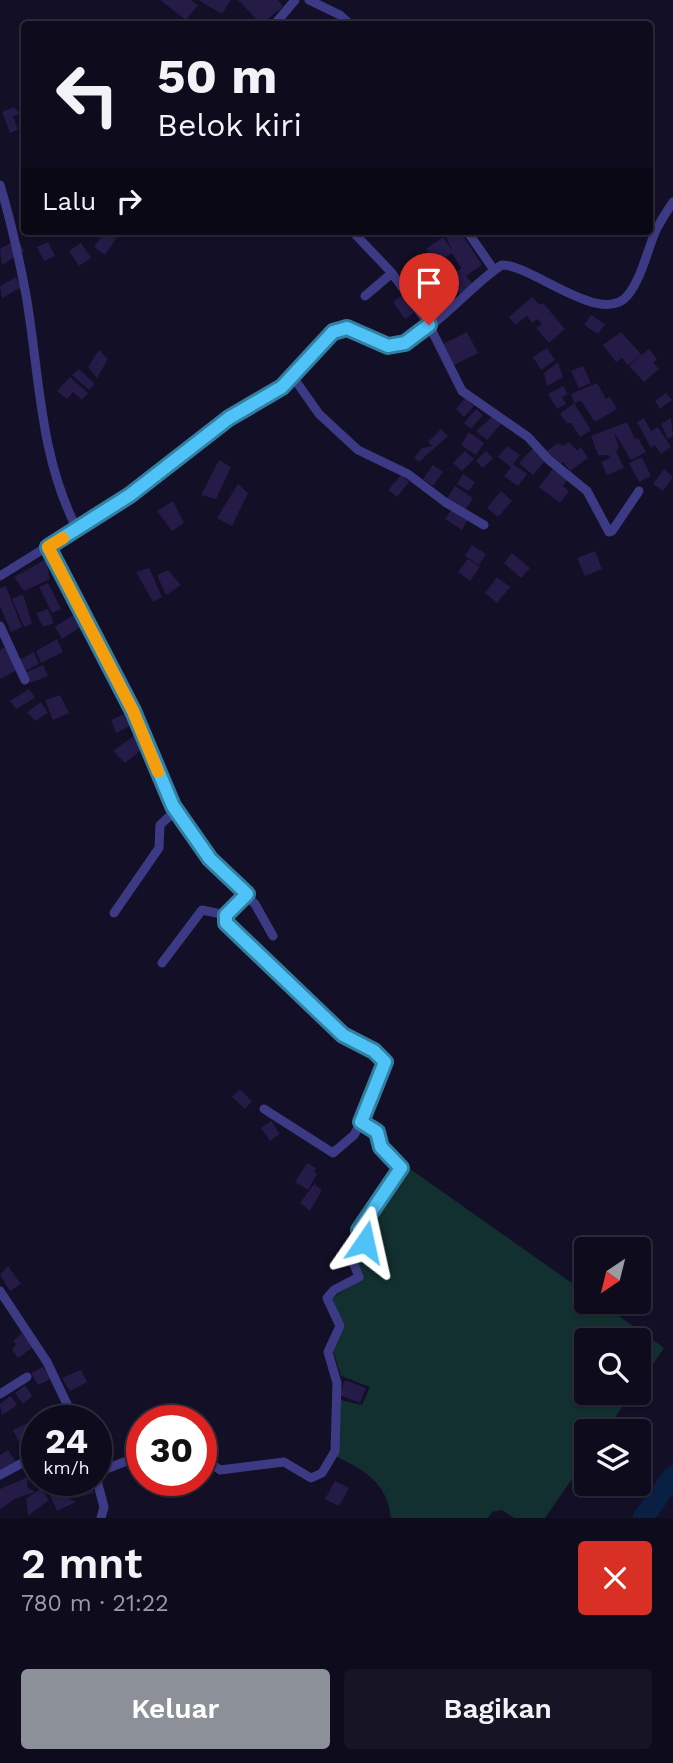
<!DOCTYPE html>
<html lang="id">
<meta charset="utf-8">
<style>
:root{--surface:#0e0b1c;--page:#171425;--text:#f1f3f6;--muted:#9b9ba3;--line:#2e2b3b;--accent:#8c9099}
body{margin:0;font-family:"Work Sans",sans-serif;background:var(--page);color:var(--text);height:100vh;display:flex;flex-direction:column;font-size:26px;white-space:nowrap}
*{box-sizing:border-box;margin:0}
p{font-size:23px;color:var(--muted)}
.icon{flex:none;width:38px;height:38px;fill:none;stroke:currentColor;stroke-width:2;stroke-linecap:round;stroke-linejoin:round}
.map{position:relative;height:1518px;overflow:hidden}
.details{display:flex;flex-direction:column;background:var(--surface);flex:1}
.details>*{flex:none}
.banner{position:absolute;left:21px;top:21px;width:632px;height:214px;border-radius:7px;box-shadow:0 2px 5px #0004,0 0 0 2px var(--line);background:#0e0b1c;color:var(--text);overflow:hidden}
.needle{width:46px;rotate:215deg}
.fabs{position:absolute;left:574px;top:1237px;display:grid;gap:14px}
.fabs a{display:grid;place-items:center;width:77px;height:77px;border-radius:7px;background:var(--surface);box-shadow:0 2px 5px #0004,0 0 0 2px var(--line);font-size:35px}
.speed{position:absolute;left:21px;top:1405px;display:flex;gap:14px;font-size:35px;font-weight:700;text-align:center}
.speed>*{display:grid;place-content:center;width:91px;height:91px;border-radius:50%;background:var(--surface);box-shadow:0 2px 5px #0004,0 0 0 2px var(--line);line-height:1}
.speed small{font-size:18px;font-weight:400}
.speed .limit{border:10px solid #d22;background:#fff;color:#111}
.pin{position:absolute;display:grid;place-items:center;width:60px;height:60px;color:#fff;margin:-72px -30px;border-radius:50% 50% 50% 0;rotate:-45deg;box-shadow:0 0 7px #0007}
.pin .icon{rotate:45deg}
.me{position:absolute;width:77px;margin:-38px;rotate:11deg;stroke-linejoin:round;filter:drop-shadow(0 0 5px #0008)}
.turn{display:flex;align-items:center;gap:24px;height:147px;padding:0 21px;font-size:32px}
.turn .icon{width:91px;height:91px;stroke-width:2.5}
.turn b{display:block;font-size:49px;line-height:60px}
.then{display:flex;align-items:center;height:66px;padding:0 21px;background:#0003;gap:14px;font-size:26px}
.round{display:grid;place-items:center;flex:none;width:74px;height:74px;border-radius:7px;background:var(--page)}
.headline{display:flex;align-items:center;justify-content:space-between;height:119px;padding:0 21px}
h1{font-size:42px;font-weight:600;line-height:52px}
.cta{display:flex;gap:14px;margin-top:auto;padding:14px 21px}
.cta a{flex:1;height:80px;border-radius:7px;background:var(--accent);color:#fff;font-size:28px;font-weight:600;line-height:80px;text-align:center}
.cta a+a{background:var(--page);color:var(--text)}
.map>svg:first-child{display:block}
.green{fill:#12302f}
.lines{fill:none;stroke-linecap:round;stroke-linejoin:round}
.river{stroke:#0a1f44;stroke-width:21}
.building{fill:#241b47}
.street{stroke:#3d3a85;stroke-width:9}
.route-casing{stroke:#337fa1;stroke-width:18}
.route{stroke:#4fc3f7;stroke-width:12}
.slow{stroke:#f59e0b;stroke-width:12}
</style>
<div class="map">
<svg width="673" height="1518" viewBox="0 0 673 1518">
<rect width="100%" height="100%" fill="#130f26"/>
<!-- green -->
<path class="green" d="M406,1166l180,127v9h13l65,46 -25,36v-44h-53v53h46l-27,38 -19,1v27l-41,59h-31l-12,-8 -10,2 -4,6h-97c-4,-35 -25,-47 -54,-61l4,-57 21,5 8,-18 -29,-11 -8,-26 12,-23 -13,-29 31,-20 -6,-15 13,-20 -7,-13z"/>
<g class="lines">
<!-- river -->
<path class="river" d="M643,1518l30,-42"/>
</g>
<!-- building -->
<path class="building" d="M160,0h31l7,5 -12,15z
M198,0h33l-9,14z
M238,0h40l5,7 -22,17z
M14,107l6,7 -7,2 5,14 -8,3 -8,-21z
M105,231l13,5 -13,19 -11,-8z
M456,231h4l22,34 -16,11 7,8 -13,11 -12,-16 13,-11 -9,-15 -16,10 -10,-14 17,-12 10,15 -7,-15z
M17,239l7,12 -22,14 -2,-16z
M48,242l7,14 -11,5 -7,-14z
M81,243l10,15 -12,8 -10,-15z
M16,277l6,10 -20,11 -2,-12z
M428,292l14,18 -11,9 -14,-18z
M403,295l12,17 -10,7 -12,-17z
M532,297l8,8 3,-2 22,26 -16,14 -13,-15 6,-4 -5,-5 -5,4 -5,-7 -12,9 -6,-8z
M591,315l14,9 -7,10 -14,-9z
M467,332l11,21 -24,12 -11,-21z
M621,332l21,23 -14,10 -6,-7 -6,4 -13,-17z
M547,348l8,12 -14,10 -8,-13z
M649,349l8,10 -4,4 6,6 -15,13 -15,-16z
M99,350l9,9 -11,19 -9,-11z
M558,362l5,15 -16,9 -3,-13z
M583,366l8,17 -12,5 -8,-17z
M79,369l16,15 -6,6 -17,-15z
M70,377l18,16 -6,7 -9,-8 -6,7 -10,-8z
M597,383l9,16 4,-2 7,12 -22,13 -14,-21 -7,2 -3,-9z
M563,386l5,8 -6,3 4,7 -9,5 -9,-15z
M666,393l6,7 -12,9 -5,-8z
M465,398l9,8 -10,11 -8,-8z
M574,403l17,27 -11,7 -9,-14h-4l-7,-9z
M476,409l7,6 -12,14 -7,-6z
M493,416l9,7 -15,17 -11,-9z
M644,418l7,13 7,-4 13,20 -10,7 -6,-9 -4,3 -14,-26z
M671,418l2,18 -5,3 -7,-15z
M627,422l8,17 3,-1 8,14 -15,8 -17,-28 5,16 -3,3 8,17 -17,7 -6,-13 9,-4 -1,-3h-11l-7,-19z
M441,429l7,7 -29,26 -5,-4 8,-10 10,-2 -4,-4z
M469,432l15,11 -8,12 -15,-10z
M569,442l8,8 4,-3 7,11 -18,13 -7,-9 -5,4 -11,-15 11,-8 5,3z
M536,445l10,15 -13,15 -14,-12z
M507,446l13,9 -7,9 14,10 -9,12 -14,-10 7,-9 -13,-10z
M465,451l9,8 -12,12 -9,-8z
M486,451l7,7 -10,10 -7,-7z
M642,457l9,19 -12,6 -10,-19z
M219,460l12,7 -15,32 -15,-4z
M433,465l10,7 -10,14 -10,-7z
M555,466l15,11 -7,9 6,5 -9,12 -21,-16z
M664,469l9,8 -10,14 -10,-7z
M463,474l12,8 -6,9 -12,-7z
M401,475l8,7 -12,15 -9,-7z
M238,484l10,9 -16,33 -15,-8z
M455,486l18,12 -8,12 -18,-12z
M501,491l11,10 -14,16 -11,-9z
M173,501l11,22 -12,8 -15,-20z
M452,509l16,10 -6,11 -17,-11z
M472,545l14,9 -7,11 -14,-9z
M595,551l7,18 -17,7 -8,-18z
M512,553l18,15 -9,10 -17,-15z
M46,559l4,20 -26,12 -10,-14z
M468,559l12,8 -10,14 -12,-9z
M149,568l13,29 -9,5 -17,-30z
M168,570l13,15 -15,10 -9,-20z
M497,577l13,10 -13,16 -12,-10z
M48,583l13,26 -9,4 -13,-26z
M6,586l16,41 -11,5 -11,-26v-18z
M23,594l9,30 -8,3 -12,-28z
M48,609l6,14 -11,4 -7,-14z
M78,612l6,13 -22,14 -7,-12z
M57,639l6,13 -22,11 -5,-12z
M5,647l12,23 -17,9v-29z
M34,652l5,12 -14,7 -6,-11z
M43,665l5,11 -18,7 -5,-10z
M29,689l6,9 -19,11 -6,-8z
M60,695l9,18 -16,7 -8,-20z
M41,702l7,11 -13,8 -8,-9z
M130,711l4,13 -18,9 -5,-13z
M135,735l6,15 -16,13 -12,-12z
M240,1089l12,12 -7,8 -13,-12z
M271,1121l9,13 -10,7 -9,-13z
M307,1163l9,5 -2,4 3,2 -9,16 -13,-8z
M314,1184l8,6 -12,21 -10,-8z
M8,1266l13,18 -11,7 -10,-16z
M22,1333l11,14 -15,11 -6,-8 4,-6 -3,-3z
M43,1367l8,12 -13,6 -7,-12z
M81,1370l6,12 -17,9 -8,-13z
M345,1380l21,8 -6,15 -21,-8z
M25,1385l7,11 -9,8 -8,-11z
M11,1396l6,9 -15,10 -2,-11z
M30,1422l7,14v14l-11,7 -13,-27z
M8,1450l8,12 -16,9v-16z
M28,1477l-1,10 8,5 -21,7 -14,11v-21z
M43,1480h21l-1,15 13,7 -19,9z
M71,1480h19l4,13 -18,5z
M335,1481l14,7 -10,18 -14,-7z
M41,1488l8,12 -21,16 -2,-17z"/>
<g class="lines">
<!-- street -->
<path class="street" d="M309,0l31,15 10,9
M275,24l20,-24
M0,185c11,36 19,73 26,110 14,81 13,160 51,234
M352,231l40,42 37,52 33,66 66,46 21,23 38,31 22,41 3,-1 27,-40
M467,231l27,39
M365,296l27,-23
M293,377l26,37 39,36 50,24 37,28 39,23
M48,547l85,164 40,95 37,53 45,45 18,32
M0,576l130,-81 99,-77 53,-31 43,-48 15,-10c19,-1 31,17 50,17 30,2 84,-65 112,-81 31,0 100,63 126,30 14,-18 19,-44 28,-65 5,-10 11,-19 17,-28
M0,626l25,54
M114,913l45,-65 1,-23 16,-15
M162,963l40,-53 24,5
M264,1109l69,44 21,-18 7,-13
M0,1291l47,71 28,59
M0,1394l27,-17
M201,1456l19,14 64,-8 27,16 11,-5 13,-22 2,-68 -9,-31 12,-26 -13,-28 7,-8 25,-13 -6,-15 12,-19 -6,-13 43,-64 -20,-18 -5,-16 -16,-10 24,-60 -11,-11 -31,-16 -117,-112v-8l21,-21
M96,1473l46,-18
M0,1475l37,-20
M96,1477l8,30 -3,11"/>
</g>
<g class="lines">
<defs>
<path id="route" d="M365,1242l-6,-12 42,-62 -20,-21 -4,-15 -16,-10 24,-60 -11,-11 -31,-16 -117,-112v-8l21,-21 -37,-35 -37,-53 -40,-95 -85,-164 82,-52 99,-77 53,-31 51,-55 14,-4 41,18 17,-3 24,-18"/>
</defs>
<!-- route casing -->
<use href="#route" class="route-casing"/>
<!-- route -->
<use href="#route" class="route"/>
<!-- slow -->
<path class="slow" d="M63,538l-15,9 85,164 25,61"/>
</g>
</svg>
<div class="fabs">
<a><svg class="needle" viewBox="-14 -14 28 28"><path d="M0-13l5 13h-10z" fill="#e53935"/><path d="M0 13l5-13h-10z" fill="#9b9ba3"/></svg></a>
<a><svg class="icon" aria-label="search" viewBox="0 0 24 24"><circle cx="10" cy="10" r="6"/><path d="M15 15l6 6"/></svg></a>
<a><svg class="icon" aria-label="layers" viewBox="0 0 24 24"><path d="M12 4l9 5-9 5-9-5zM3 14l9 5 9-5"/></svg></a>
</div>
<div class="speed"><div>24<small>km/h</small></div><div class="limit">30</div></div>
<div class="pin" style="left:429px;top:325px;background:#d93025"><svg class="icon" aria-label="arrive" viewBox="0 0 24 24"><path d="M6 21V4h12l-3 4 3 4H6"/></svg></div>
<svg class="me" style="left:365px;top:1242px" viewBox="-20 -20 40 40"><path d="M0-17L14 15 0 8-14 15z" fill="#4fc3f7" stroke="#fff" stroke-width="4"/></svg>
<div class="banner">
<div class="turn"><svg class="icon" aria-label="left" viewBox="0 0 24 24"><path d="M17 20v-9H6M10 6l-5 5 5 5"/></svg><div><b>50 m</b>Belok kiri</div></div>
<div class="then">Lalu<svg class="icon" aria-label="right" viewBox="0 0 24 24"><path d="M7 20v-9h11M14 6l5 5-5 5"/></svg></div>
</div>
</div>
<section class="details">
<div class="headline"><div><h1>2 mnt</h1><p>780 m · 21:22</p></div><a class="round" style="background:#d93025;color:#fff"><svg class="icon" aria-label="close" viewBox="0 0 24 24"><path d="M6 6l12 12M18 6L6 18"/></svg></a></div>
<div class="cta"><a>Keluar</a><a>Bagikan</a></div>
</section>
